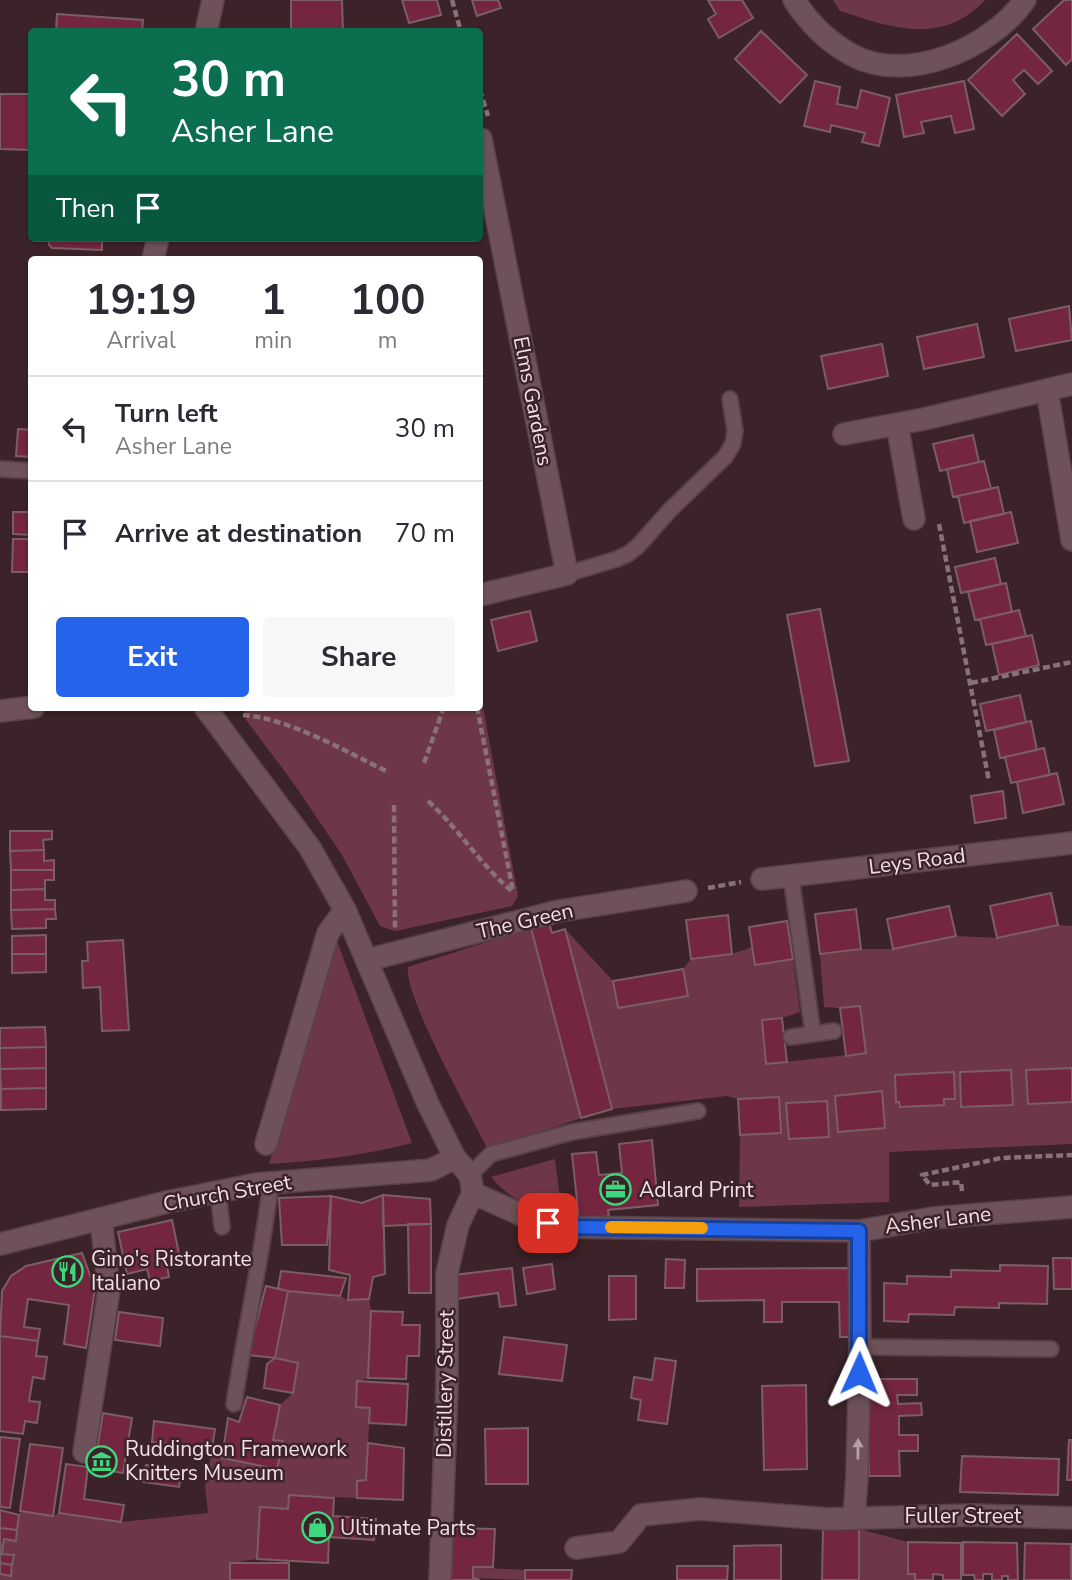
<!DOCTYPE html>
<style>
:root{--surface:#fff;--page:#f7f7f7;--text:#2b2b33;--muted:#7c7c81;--line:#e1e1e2;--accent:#2563eb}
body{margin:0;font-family:"Nunito Sans",sans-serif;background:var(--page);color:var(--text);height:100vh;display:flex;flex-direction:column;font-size:26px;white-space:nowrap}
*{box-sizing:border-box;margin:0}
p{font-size:23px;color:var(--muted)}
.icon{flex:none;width:38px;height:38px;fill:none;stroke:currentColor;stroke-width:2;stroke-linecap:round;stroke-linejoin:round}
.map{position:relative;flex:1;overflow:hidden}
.sheet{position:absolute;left:28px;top:256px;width:455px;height:455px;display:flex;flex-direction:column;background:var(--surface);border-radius:7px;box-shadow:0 2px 5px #0004}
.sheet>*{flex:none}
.hud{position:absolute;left:28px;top:28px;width:455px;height:214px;border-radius:7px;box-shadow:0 2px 5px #0004;background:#0b6e4f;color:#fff;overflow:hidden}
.pin{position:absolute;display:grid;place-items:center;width:60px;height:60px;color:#fff;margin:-30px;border-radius:14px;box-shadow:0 4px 10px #0006}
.me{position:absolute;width:77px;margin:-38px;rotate:1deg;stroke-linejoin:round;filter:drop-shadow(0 0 5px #0008)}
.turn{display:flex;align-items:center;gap:24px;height:147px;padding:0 28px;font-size:32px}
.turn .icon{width:91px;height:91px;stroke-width:2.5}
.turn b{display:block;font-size:49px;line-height:60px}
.then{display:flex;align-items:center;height:66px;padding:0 28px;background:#0003;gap:14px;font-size:26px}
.eta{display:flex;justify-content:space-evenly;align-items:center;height:119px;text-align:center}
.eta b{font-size:42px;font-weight:700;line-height:49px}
.cta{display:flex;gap:14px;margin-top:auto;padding:14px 28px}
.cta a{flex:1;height:80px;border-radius:7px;background:var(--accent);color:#fff;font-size:28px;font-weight:700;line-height:80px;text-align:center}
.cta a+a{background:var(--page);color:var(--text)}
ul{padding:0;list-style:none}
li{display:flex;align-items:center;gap:21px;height:105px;padding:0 28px;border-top:2px solid var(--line)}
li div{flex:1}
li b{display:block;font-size:26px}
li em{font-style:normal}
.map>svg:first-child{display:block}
.green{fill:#6e3747;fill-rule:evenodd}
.building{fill:#742640;stroke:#7b5e65;stroke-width:2}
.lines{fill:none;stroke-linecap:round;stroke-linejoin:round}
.service-casing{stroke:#584248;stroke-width:18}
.minor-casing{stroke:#584248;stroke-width:24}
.tertiary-casing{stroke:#584248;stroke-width:24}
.path{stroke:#887277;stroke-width:4.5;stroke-dasharray:7 3.5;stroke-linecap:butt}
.service{stroke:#6f5259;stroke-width:14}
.minor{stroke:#6f5259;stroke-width:21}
.tertiary{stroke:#6f5259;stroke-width:21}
.oneway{fill:#b6a0a5}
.route-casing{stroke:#184099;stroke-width:18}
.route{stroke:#2563eb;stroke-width:12}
.slow{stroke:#f59e0b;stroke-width:12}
.labels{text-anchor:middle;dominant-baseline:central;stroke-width:5;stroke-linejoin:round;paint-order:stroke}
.street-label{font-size:21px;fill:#f1dfe3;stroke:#3c2329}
.poi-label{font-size:21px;fill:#f1dfe3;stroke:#3c2329;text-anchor:start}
</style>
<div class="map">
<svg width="1072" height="1580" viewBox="0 0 1072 1580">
<rect width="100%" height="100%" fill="#3c2329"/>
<!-- green -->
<path class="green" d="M833,0h152c-43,46 -93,28 -145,11z
M480,691l38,205 -6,10 -117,25 -15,-5 -38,-71 -50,-74 -46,-61 -1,-13h235z
M1058,925l14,1v142l-45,2 1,34 44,-2v42l-183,8v50l-150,5 1,-72 -2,-36 -11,-3 -115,13 -47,-180 48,52 5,27 65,-39 8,-10 41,-5 20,-7 3,18 38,-6 7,53 -18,6 -20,2 4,44 100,-11 -6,-47 -20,2 -16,-1 -4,-53 41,-5h32l63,-13 41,2zM1011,1071l1,34 -52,-33zM954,1073l1,25 -11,1 -1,6 -43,2 -1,-5 -3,-1 -1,-26zM882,1092l3,36 -46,4 -4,-36zM827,1101l2,36 -40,2 -3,-36z
M531,928l50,190 -93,32c-16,-33 -85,-155 -80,-183z
M337,941l75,202c-47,12 -95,18 -143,21z
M555,1159l8,63c-25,-9 -55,-24 -72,-45z
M288,1291l52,5 8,4 21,-1 2,12 -3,67 -11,4 -1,25 14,1 -4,72 -9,1v17l-67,-3 -2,14 -28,-2 -3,52 -27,4v17h-230v-6l11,1 3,-19 -12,-2 2,-15 12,2 4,-30 33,5 6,-3 62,9 87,-9 -3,-27 7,-37 10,9 55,11 6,-27 -10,-2 7,-35 13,-12 5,-29 -23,-6z
M859,1529l49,13v32h7v6h-56z
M473,1567l52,3v10l-52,-2z"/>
<!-- building -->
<path class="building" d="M291,0h51l1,32h-52z
M402,0h35l4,15 -32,8z
M472,0h26l3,8 -24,8z
M708,0h34l11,18 -34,20 -11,-19 8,-5z
M1064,0h8v59l-6,6 -33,-36z
M57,14l86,6 -1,12h-86z
M761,31l46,44 -27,28 -45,-44z
M1017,34l35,37 -14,13 -14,-14 -11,10 12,14 -23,22 -34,-36z
M815,81l25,6 -3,17 20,4 4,-18 29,8 -11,48 -17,-4 3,-9 -34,-8 -1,7 -26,-6z
M964,81l10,48 -19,4 -4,-17 -30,6 3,11 -20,4 -8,-42z
M0,94h32v56l-32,-1z
M48,238h54v12l-50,-2 -3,-3z
M1069,306l3,34 -56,11 -7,-32z
M977,324l7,33 -60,12 -7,-32z
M882,344l6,32 -60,13 -7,-33z
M18,429l14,1v27l-16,-1z
M973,435l6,27 -39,9 -7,-27z
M984,461l7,28 -38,8 -6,-28z
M998,487l6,27 -40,9 -6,-27z
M13,512h19v23l-19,-1z
M1011,512l7,31 -41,9 -7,-31z
M13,539h19v33h-20z
M995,558l6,26 -40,9 -6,-26z
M1006,583l6,29 -37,8 -7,-28z
M820,609l29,152 -34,5 -28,-151z
M1019,610l7,26 -40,9 -6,-26z
M530,611l7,30 -39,10 -7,-31z
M1032,635l7,30 -40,10 -7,-31z
M1020,695l6,27 -40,9 -6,-27z
M1031,721l6,29 -37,8 -6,-28z
M1044,748l6,27 -39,8 -6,-26z
M1057,773l7,31 -41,9 -6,-31z
M1003,791l3,27 -31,5 -4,-27z
M10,831h42v8l-9,1 1,10 -34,1z
M44,850v11l10,-1v10h-43l-1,-19z
M11,870h43v10h-9v9l-34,1z
M45,889v11h10v9l-44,1v-20z
M1051,893l7,32 -61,13 -7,-32z
M949,906l7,30 -63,13 -6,-30z
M55,909l1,10h-10v9l-34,1 -1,-19z
M856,909l5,40 -41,5 -5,-40z
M728,915l4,39 -41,5 -5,-39z
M787,921l6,38 -38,6 -6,-38z
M549,923l3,10 13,-4 47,180 -31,9 -50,-190z
M46,935v19h-34v-18z
M123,940l6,90 -27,1 -2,-44 -17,1 -1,-27h6l-1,-19z
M12,954h34v18l-34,1z
M683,969l5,27 -70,12 -5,-27z
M860,1006l6,47 -20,3 -6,-48z
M782,1018l5,44 -21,2 -4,-44z
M45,1027l1,20 -46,1v-20z
M46,1047v21l-46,1v-21z
M46,1068v20l-45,1 -1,-20z
M1072,1068v34l-44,2 -2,-34z
M1011,1070l2,35 -52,2 -1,-35z
M954,1072l1,27h-11v6l-44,2 -1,-5h-3l-1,-27z
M46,1088v21l-45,1v-21z
M882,1091l3,37 -47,4 -3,-36z
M779,1097l2,36 -41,2 -2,-36z
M827,1101l2,36 -40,2 -3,-36z
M652,1140l6,65 -50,5 1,6 -30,4 -7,-66 24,-2 3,23 23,-2 -3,-29z
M383,1195l2,79 -12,3 -4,22 -21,1 2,-25 -21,-5 2,-74 31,7z
M383,1195l47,4 1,25 -48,2z
M331,1196l-4,49h-45l-3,-47z
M172,1220l9,43 -14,3 2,11 -19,4 -3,-12 -20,5 -9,-42z
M408,1224h23v69h-22z
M82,1253l13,36 -9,59 -22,-4 5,-39 -41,-6 -4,28 16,2 -2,12 -38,-5 2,-45 9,-15 15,-10z
M1053,1258h19v31h-18z
M666,1259l19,1 -1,28h-19z
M552,1264l3,25 -28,5 -4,-26z
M1000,1265l48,1 -1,38 -48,-1v5l-44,-1 -1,8 -45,-1 -1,8 -24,-1v-38l23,1v-8l44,1v-7l49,1z
M512,1268l4,37 -16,2 -2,-14 -42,6 -2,-24z
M849,1268v69h-9l-1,-35h-57v20h-18v-22l-67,1v-32z
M281,1271l65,7 -6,18 -52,-5 -10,-2z
M609,1276h27v43l-27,1z
M266,1286l22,5 -13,67 -27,-3z
M371,1311l32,1 -1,13h18l-1,31h-12l-1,23 -38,-1z
M119,1312l44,6 -3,28 -45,-6z
M0,1336l38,5 -2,15 11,1 -3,22 -11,-2 -4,24 11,1 -3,21 -12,-2 -2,13 -23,-3z
M504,1337l63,8 -5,36 -63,-7z
M275,1358l23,5 -5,30 -29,-5 3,-24z
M655,1358l21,3 -9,63 -29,-4 3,-20 -10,-2 3,-21 18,3z
M867,1379h50v16h-20l1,9 23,-1 1,12 -23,1v19h19v16h-19l1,25h-31z
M357,1381l51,3 -2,41 -37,-2 1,-15 -14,-1z
M806,1385l1,84 -43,1 -2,-84z
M247,1397l33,8 -7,35 10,1 -6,28 -55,-11 6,-40 11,4z
M103,1413l29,5 -9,55 -29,-5z
M154,1421l61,8 -3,20 -60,-7z
M528,1428v56h-42l-1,-55z
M0,1437l20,2 -10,69 -10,-1z
M1069,1440h3v40h-5z
M368,1443l36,5 -1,52 -46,-2v-17l9,-1z
M30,1444l33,4 -10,68 -33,-5z
M962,1456l97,3 -1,36 -98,-3z
M66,1464l22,3 -4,32 40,6 -3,17 -62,-9z
M146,1465l36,5 -3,17 -36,-5z
M289,1495l45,3 -1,18 43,3 -2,21 -45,-3 -1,26 -71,-4 3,-52 28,2z
M0,1510l19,5 -2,15 -17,-2z
M0,1528l17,2 -1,11 -12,-2 -1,7h-3z
M453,1528l42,1 -2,38h-20v11l7,2h-29z
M823,1528l36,1v51h-37z
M908,1542l53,1v37h-18v-5l-10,-1v6h-18v-6h-7z
M963,1542l54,1 1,37h-10v-4h-6v4h-10v-6h-9v6h-8l-1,-5h-11z
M1025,1543l46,1v36h-47z
M781,1545v35h-47v-34z
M0,1546h3l-1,8 12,1 -2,10 -12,-2z
M0,1563l12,2 -1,11 -11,-2z
M230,1563h59v17h-59z
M677,1566h51l-1,14h-50z
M525,1570h47l-1,10h-46z"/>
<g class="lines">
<defs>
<path id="service" d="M0,469l32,2
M567,574l50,-15 11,-5 10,-8 32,-36 55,-53 8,-13 2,-13 -5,-32
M791,876l22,158 -22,3
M813,1034l21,-3
M470,1175l21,-21 81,-22 126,-21
M218,1192l4,35
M860,1347l191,2
M234,1404c11,-74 28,-147 37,-222"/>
<path id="minor" d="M794,0c15,23 34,42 58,55 56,30 139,-7 173,-55
M206,32l7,-32
M153,259l5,-21
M1047,390l25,150
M897,424l17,95
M844,434l80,-15 148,-35
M480,595l87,-21 -86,-435
M762,879l310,-36
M367,960l192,-49 127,-20
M266,1144l62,-211 17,-23
M0,1244l167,-42 90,-18 174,-14 24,-12
M84,1452l25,-162 -8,-71
M854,1517l3,-40 3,-130 -1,-116
M576,1548l43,-6 22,-27 59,-6 128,10 144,-4 100,3
M440,1580l7,-195v-112l11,-48 15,-32 60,27 30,7 296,4 74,-13 139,-11"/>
<path id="tertiary" d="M205,707l105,141 35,62 83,194 27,54 15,17 3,18
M0,711l34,-4"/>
</defs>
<!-- service casing -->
<use href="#service" class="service-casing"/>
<!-- minor casing -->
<use href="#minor" class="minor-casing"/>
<!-- tertiary casing -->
<use href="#tertiary" class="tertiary-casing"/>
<!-- path -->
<path class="path" d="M452,0l9,32
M480,90l8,26
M939,524l50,257
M971,683l101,-21
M477,707l36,184
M243,715c45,3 104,37 145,57
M424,763l20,-56
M428,801c31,28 53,65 85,91
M394,805l1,125
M708,888l33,-6
M962,1191l-1,-9 -31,3 -8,-10 79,-17 71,-3"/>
<!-- service -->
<use href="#service" class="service"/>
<!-- minor -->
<use href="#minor" class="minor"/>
<!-- tertiary -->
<use href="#tertiary" class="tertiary"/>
</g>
<!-- one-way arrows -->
<defs><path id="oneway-solid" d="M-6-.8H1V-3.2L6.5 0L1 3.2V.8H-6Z" transform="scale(1.75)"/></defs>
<use class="oneway" href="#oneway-solid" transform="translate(858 1449) rotate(-89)"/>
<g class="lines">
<defs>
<path id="route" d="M548,1223l15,4 296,4v142"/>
</defs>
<!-- route casing -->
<use href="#route" class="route-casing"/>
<!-- route -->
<use href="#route" class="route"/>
<!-- slow -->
<path class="slow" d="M611,1227l91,1"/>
</g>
<!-- icons -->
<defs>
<symbol id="office-ring" viewBox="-11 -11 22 22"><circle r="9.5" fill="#3c2329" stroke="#3fd77d" stroke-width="1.5"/><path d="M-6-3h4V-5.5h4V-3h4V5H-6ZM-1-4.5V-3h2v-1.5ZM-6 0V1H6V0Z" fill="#3fd77d"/></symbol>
<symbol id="restaurant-ring" viewBox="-11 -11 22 22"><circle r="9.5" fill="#3c2329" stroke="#3fd77d" stroke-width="1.5"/><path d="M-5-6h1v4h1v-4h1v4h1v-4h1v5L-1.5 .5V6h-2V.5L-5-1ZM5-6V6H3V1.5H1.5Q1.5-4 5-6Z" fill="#3fd77d"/></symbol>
<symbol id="museum-ring" viewBox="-11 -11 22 22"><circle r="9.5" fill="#3c2329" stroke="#3fd77d" stroke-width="1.5"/><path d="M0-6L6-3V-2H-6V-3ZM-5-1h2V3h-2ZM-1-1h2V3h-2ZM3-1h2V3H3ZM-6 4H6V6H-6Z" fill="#3fd77d"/></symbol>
<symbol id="shop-ring" viewBox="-11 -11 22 22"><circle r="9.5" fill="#3c2329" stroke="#3fd77d" stroke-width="1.5"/><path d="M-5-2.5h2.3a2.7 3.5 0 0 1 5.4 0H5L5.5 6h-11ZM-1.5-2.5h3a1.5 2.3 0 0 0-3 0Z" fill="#3fd77d"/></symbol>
</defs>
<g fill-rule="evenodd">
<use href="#office-ring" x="598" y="1172" width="35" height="35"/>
<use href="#restaurant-ring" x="50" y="1254" width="35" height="35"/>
<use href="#museum-ring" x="84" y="1444" width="35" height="35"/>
<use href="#shop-ring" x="300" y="1510" width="35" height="35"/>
</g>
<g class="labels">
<!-- street labels -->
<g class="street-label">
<text transform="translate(533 401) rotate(79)">Elms Gardens</text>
<text transform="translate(917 861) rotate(-7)">Leys Road</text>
<text transform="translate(525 921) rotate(-13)">The Green</text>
<text transform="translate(227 1193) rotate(-10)">Church Street</text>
<text transform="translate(938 1220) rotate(-7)">Asher Lane</text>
<text transform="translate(445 1384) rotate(-89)">Distillery Street</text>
<text x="963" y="1516">Fuller Street</text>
</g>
<!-- poi labels -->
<g class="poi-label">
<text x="639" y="1190">Adlard Print</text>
<text x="91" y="1259">Gino's Ristorante<tspan x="91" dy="24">Italiano</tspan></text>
<text x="125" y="1449">Ruddington Framework<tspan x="125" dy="24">Knitters Museum</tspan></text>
<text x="340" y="1528">Ultimate Parts</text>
</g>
</g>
</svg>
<div class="pin" style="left:548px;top:1223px;background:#d93025"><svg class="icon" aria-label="arrive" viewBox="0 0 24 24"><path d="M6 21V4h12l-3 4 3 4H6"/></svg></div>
<svg class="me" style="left:859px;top:1373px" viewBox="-20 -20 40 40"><path d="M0-17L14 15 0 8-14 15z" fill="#2563eb" stroke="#fff" stroke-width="4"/></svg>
<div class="hud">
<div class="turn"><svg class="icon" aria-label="left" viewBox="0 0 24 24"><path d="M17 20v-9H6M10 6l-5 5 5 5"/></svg><div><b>30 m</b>Asher Lane</div></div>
<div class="then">Then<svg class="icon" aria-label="arrive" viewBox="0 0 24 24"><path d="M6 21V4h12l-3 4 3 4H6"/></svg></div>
</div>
<section class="sheet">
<div class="eta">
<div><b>19:19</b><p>Arrival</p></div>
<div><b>1</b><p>min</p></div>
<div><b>100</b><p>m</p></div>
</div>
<ul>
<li><svg class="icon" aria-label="left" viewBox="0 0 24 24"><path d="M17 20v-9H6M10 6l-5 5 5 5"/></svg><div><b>Turn left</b><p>Asher Lane</p></div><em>30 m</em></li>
<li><svg class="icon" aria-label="arrive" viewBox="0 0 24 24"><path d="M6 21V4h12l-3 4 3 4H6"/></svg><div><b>Arrive at destination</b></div><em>70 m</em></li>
</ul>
<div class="cta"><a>Exit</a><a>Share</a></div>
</section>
</div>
